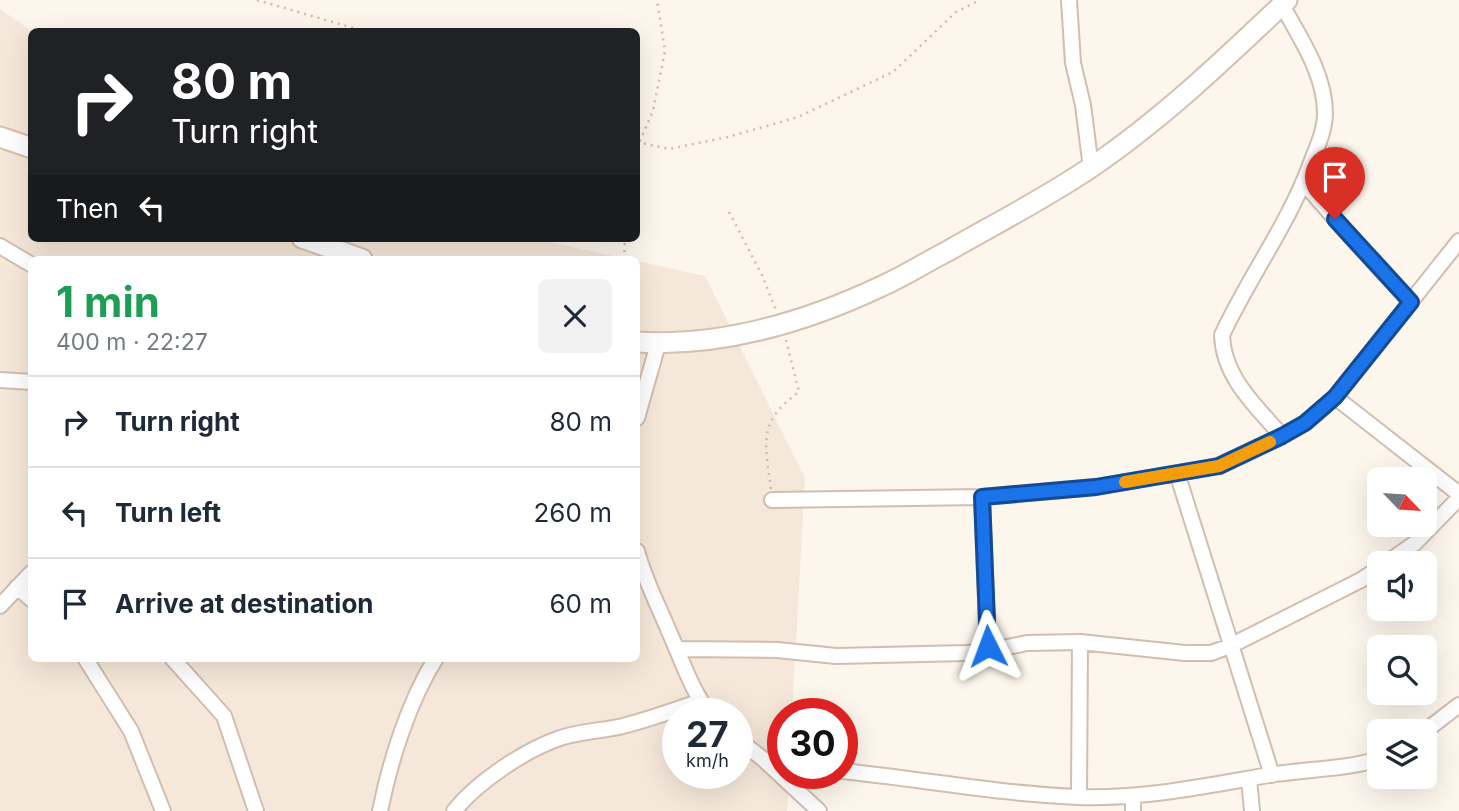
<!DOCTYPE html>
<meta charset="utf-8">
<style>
:root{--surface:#fff;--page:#f2f2f3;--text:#1f2937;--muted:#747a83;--line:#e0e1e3}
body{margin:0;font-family:Inter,sans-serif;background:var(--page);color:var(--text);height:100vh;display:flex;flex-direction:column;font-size:26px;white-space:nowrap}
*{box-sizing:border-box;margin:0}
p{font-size:23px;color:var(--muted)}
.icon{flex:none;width:38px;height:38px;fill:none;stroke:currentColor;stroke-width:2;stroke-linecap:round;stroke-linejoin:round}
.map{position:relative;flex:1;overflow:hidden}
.sheet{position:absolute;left:28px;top:256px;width:612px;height:406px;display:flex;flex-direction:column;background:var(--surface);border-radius:10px;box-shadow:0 7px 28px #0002}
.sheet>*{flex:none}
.top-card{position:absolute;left:28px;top:28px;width:612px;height:214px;border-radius:10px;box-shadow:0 7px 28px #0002;background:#202124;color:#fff;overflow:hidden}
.needle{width:46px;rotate:115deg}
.fabs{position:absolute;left:1367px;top:467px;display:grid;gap:14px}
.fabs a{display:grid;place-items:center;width:70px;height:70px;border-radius:10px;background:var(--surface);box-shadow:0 7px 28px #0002;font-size:35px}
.speed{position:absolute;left:662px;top:698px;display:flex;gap:14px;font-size:35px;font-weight:700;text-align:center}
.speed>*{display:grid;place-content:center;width:91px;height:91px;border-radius:50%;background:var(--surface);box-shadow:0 7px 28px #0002;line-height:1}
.speed small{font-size:18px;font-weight:400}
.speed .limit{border:10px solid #d22;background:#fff;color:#111}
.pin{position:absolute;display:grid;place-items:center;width:60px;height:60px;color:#fff;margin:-72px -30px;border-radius:50% 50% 50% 0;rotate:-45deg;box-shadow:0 0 7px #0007}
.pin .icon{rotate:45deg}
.me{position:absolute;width:77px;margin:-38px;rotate:357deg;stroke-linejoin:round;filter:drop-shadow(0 0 5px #0008)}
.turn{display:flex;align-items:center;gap:24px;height:147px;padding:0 28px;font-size:32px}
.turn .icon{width:91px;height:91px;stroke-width:2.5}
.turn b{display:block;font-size:49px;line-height:60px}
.then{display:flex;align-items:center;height:66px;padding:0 28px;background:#0003;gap:14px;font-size:26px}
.round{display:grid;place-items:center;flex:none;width:74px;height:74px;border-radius:10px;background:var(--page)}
.head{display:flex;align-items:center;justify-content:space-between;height:119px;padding:0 28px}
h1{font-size:42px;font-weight:700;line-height:52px;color:#1e9e55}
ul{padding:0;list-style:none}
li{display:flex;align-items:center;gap:21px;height:91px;padding:0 28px;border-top:2px solid var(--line)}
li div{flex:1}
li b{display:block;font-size:26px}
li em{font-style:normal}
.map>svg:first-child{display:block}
.residential{fill:#f5e8da;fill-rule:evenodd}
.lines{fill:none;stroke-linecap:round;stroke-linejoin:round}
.minor-casing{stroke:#d1beb0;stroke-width:18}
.secondary-casing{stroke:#d6c0b0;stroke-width:23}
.path{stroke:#d9b8a5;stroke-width:2.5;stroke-dasharray:2 5;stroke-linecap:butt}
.minor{stroke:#fff;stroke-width:14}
.secondary{stroke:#fff;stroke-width:19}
.route-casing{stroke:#114b97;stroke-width:18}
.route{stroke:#1a73e8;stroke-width:12}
.slow{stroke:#f59e0b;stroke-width:12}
</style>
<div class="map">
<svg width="1459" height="811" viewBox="0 0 1459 811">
<rect width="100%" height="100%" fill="#fdf6ec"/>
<!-- residential -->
<path class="residential" d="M0,9l32,22v207h500l95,21h-595v399h605v-397l68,15 100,202 -13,236h-10v60h7l-2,37h-787zM677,714h60v60h-60z"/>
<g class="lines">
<defs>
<path id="minor" d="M1069,0l4,63 10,42 8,63
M1282,5c18,33 43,69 43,108 0,16 -7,32 -13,47 -22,62 -62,115 -90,175 1,42 34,71 60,101
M1303,182l48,55 60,65
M0,246l32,19
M0,380l32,2
M1335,397l124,97
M637,418l21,-74
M1177,473l95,302
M772,500l210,-3
M637,551c8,30 22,56 34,85 12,27 21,55 39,78
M1385,564l30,-21 44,-45
M17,587l15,13
M0,606l32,-34
M677,649l100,1 59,6 131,-3 21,-2 -6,-154 114,-10 122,-21 64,-30 23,-13 30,-26 124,-156
M988,651l39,-8 53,-1 105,11h26l19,-7 131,-66 18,-12
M85,658l46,73 32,80
M172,658l52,58 32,95
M1424,732l35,-27
M737,739l25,19 57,53
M842,771c79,8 158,23 237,26 64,2 127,-11 190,-22 37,-6 74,-5 110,-16
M1249,779l3,32
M1133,796v15
M1079,797l1,-155
M380,811c10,-50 29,-110 56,-153
M454,811c23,-29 71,-61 106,-73 20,-7 43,-7 63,-12 27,-7 52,-16 78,-25"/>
<path id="secondary" d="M0,137l32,11
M302,238l60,21
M637,342c85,5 169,-20 245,-56 23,-10 44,-24 66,-35 47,-27 96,-52 142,-83 71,-48 135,-109 197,-168"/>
</defs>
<!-- minor casing -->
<use href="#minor" class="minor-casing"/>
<!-- secondary casing -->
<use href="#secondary" class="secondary-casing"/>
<!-- path -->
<path class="path" d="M257,0l110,32
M637,142l32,7 59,-12 70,-20 95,-45 63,-60 24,-12
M637,162l2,-19 14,-32 12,-60 -8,-51
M729,212l33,63 14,35
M624,259l1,-21
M771,489c-6,-46 -14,-67 28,-97l-13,-52"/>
<!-- minor -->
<use href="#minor" class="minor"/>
<!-- secondary -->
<use href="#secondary" class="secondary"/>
</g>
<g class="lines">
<defs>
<path id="route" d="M988,646l-6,-149 114,-10 123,-21 63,-30 23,-13 30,-26 76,-95 -76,-83"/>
</defs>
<!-- route casing -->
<use href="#route" class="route-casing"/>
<!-- route -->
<use href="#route" class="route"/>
<!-- slow -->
<path class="slow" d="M1125,482l94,-16 51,-24"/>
</g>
</svg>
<div class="fabs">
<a><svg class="needle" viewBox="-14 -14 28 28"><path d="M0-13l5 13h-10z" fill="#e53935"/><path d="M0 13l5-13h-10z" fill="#747a83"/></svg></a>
<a><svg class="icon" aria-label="sound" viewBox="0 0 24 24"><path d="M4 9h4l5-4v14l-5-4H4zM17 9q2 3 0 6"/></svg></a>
<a><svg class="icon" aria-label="search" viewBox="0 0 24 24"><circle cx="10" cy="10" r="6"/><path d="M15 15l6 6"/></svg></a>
<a><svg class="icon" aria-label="layers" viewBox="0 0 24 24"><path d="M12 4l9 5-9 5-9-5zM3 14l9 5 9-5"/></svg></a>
</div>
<div class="speed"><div>27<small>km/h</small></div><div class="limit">30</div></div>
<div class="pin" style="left:1335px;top:219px;background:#d93025"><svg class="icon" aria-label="arrive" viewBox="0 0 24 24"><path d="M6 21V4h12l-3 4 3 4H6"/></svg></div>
<svg class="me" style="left:988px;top:646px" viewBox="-20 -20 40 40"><path d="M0-17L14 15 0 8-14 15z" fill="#1a73e8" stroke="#fff" stroke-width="4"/></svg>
<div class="top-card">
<div class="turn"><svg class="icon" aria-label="right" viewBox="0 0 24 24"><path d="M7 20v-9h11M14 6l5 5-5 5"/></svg><div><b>80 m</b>Turn right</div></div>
<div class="then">Then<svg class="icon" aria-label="left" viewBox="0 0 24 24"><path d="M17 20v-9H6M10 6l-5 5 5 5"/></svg></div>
</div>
<section class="sheet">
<div class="head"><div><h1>1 min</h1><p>400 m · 22:27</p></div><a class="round"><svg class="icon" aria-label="close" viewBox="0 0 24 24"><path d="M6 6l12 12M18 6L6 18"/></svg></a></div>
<ul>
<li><svg class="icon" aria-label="right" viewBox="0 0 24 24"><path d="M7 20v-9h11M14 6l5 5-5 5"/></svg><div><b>Turn right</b></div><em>80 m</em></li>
<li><svg class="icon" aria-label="left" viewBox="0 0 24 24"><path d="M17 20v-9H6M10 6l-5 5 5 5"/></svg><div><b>Turn left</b></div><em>260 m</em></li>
<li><svg class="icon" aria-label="arrive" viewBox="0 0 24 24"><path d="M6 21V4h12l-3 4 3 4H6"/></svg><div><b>Arrive at destination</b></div><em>60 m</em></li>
</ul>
</section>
</div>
